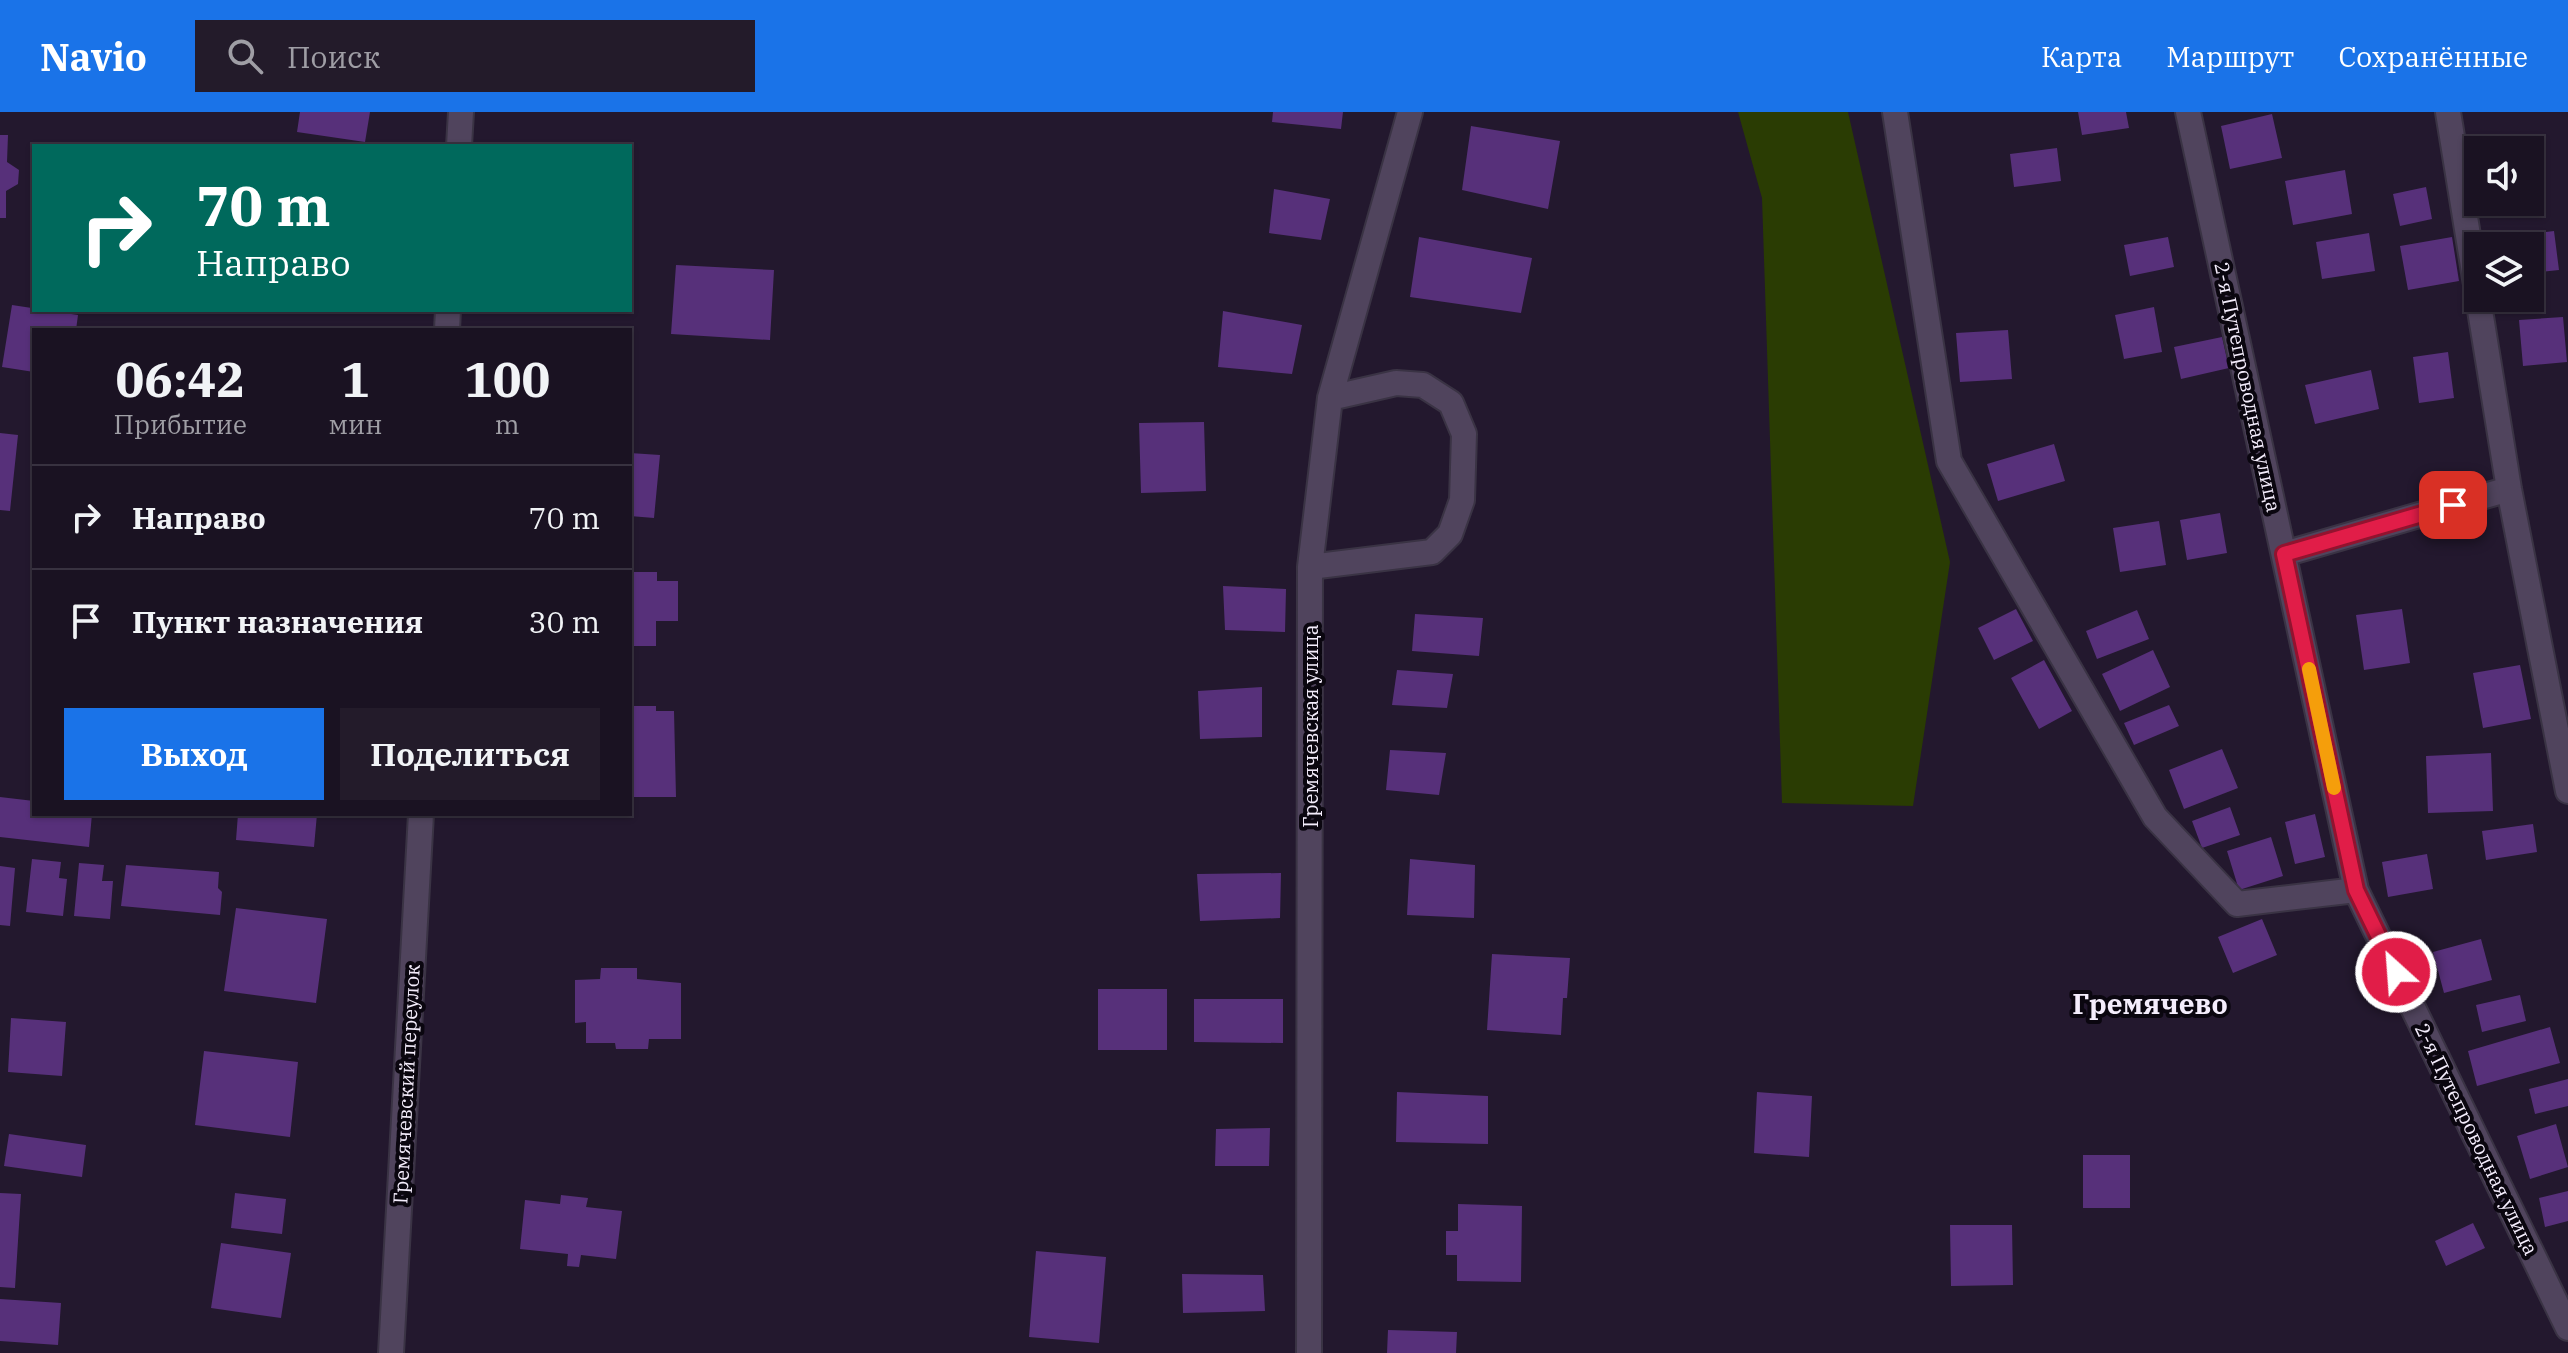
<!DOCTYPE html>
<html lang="ru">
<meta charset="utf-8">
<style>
:root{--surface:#1a1222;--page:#231b2a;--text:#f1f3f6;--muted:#9f9ea5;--line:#383240;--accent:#1a73e8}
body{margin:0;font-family:"IBM Plex Serif",serif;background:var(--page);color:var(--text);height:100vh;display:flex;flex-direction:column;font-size:30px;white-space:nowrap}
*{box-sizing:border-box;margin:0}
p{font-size:26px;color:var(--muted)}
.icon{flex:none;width:44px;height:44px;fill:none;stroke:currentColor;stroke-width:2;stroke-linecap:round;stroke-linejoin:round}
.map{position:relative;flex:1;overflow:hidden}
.panel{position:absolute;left:32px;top:216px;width:600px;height:488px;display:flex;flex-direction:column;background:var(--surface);border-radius:0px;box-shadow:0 2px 6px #0004,0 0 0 2px var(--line)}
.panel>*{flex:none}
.top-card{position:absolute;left:32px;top:32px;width:600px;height:168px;border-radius:0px;box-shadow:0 2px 6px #0004,0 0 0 2px var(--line);background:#00695c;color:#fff;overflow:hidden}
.tools{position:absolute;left:2464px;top:24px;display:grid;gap:16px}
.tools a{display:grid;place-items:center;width:80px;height:80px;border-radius:0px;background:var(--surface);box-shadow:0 2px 6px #0004,0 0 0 2px var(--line);font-size:40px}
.pin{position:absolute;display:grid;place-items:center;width:68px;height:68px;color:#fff;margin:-34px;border-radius:16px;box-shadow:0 4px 12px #0006}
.me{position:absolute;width:88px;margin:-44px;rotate:334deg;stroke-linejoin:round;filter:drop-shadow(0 0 6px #0008)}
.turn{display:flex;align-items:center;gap:28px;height:168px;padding:0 32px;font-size:36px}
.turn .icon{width:104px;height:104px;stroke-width:2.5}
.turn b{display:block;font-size:56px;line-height:68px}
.eta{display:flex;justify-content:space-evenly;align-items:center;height:136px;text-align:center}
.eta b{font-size:48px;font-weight:800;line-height:56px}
.primary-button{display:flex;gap:16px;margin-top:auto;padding:16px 32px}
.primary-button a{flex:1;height:92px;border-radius:0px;background:var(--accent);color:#fff;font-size:32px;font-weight:800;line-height:92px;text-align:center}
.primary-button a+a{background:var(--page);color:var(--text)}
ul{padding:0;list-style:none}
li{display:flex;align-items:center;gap:24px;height:104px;padding:0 32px;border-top:2px solid var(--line)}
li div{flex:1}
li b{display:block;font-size:30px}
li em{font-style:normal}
header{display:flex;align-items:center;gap:48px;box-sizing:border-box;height:112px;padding:0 40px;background:var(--accent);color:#fff}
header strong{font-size:38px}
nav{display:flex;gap:44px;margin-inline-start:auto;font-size:28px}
.search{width:560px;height:72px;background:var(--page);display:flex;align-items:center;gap:20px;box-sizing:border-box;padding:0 28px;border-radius:0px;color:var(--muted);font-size:30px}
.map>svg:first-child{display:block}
.green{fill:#2a3c03}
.building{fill:#57307a}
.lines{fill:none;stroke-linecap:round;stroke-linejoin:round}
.minor-casing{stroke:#3a3344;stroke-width:28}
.minor{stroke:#50445d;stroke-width:24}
.route-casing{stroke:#92132f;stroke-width:20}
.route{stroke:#e11d48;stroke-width:14}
.slow{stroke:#f59e0b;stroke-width:14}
.labels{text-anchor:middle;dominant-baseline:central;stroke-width:8;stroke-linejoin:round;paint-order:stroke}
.street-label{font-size:20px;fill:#f4edfc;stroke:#0a060f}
.district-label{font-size:28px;font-weight:bold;fill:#f4edfc;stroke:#0a060f}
</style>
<header>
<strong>Navio</strong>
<div class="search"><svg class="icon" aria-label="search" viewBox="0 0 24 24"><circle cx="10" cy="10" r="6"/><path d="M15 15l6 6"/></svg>Поиск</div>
<nav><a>Карта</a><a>Маршрут</a><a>Сохранённые</a></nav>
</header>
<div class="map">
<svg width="2568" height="1241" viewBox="0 0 2568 1241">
<rect width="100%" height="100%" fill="#23182e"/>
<!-- green -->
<path class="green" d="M1738,0h110l102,450 -37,244 -131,-3 -20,-605z"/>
<!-- building -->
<path class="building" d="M300,0h70l-5,30 -68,-10z
M1273,0h70l-2,17 -69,-7z
M2078,0h48l3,16 -47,7z
M2272,2l10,44 -52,11 -9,-43z
M1471,14l89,15 -12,68 -86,-19z
M0,23h8l-1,27 12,8 -1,14 -12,7v27h-6z
M2057,36l4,33 -47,6 -4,-33z
M2345,58l7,44 -59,11 -8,-44z
M2426,75l6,32 -32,7 -7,-32z
M1274,77l56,10 -9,41 -52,-7z
M2554,119l5,39 -29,3v-27h-31l-1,-8z
M2369,121l6,38 -53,8 -6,-37z
M1419,125l113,21 -11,55 -111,-16z
M2168,125l6,30 -44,9 -6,-31z
M2452,125l7,44 -51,9 -8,-44z
M676,153l98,5 -4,70 -99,-6z
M12,193l66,10 -2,15h-42v42l-32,-5z
M2154,195l8,45 -38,7 -9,-44z
M1223,199l79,14 -10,49 -74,-7z
M2563,205l4,45 -44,4 -4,-46z
M2008,218l4,49 -52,3 -4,-49z
M2222,225l7,31 -48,11 -7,-32z
M2448,240l6,46 -35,5 -6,-46z
M2371,258l8,39 -64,15 -10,-39z
M1204,310l2,69 -65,2 -2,-70z
M0,321l18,2 -8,76 -10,-1z
M2054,332l11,37 -67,20 -11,-37z
M630,341l30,2 -6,63 -24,-2z
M2220,401l7,40 -40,7 -7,-40z
M2159,409l7,44 -46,7 -7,-44z
M630,460h27v9h21v40h-22v25h-26z
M1223,474l63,3 -1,43 -60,-2z
M2016,497l17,32 -39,19 -16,-32z
M2402,497l8,54 -46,7 -8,-55z
M2137,498l12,29 -52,20 -11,-28z
M1415,502l68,4 -4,38 -67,-5z
M2153,538l17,37 -50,24 -18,-37z
M2044,548l28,51 -33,18 -28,-51z
M2520,553l11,54 -48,9 -10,-55z
M1397,558l56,4 -6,34 -55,-3z
M1262,575v50l-62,2 -2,-48z
M2169,593l10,21 -45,19 -10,-22z
M631,594h25v5h18l2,86h-46z
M2222,637l16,39 -54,21 -15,-39z
M1390,638l56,3 -7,42 -53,-5z
M2491,641l2,58 -65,2 -2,-57z
M0,685l34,4v13h58l-3,33 -89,-10z
M2230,695l10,28 -38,13 -10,-27z
M238,702h79l-3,33 -78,-7z
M2315,702l10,43 -30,7 -10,-42z
M2533,712l4,28 -51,8 -4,-29z
M2271,725l12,39 -44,14 -12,-39z
M2427,742l6,35 -45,8 -6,-35z
M32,747l29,3 -2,16 8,1 -4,37 -37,-4z
M1410,747l65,6 -1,53 -67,-3z
M79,751l25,2 -2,16h11l-3,38 -36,-3z
M126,753l93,7 -1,16 4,4 -2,23 -99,-9z
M0,754l15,2 -5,58 -10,-1z
M1281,761l-1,45 -80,3 -3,-47z
M236,796l91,11 -11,84 -92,-12z
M2262,807l15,36 -44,18 -15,-36z
M2481,827l11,41 -48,13 -11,-41z
M1492,842l78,4 -3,40h-4l-2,37 -74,-5z
M601,856h36v11l44,4v56h-32l-1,10h-32l-1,-6h-29v-21l-11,1v-43l25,-1z
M1098,877h69v61h-69z
M2520,883l6,26 -44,11 -6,-27z
M1194,887h89v44l-89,-1z
M11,906l55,4 -4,54 -54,-4z
M2550,915l10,36 -83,23 -9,-35z
M204,939l94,11 -8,75 -95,-12z
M2568,967v27l-33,8 -6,-25z
M1397,980l91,4v48l-92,-2z
M1757,980l55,4 -3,61 -55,-4z
M2556,1012l12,43 -38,12 -13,-43z
M1270,1016l-1,38h-54l1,-37z
M9,1022l77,11 -4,32 -78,-11z
M2083,1043h47v53h-47z
M2568,1079v30l-23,6 -6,-29z
M0,1081l21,1 -6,94 -15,-1z
M235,1081l51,6 -4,35 -51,-6z
M561,1083l27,3 -2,9 36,4 -6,48 -35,-4 -2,12 -12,-1 1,-12 -48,-5 5,-49 35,4z
M1458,1092l64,2 -1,76 -64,-1v-26h-11v-24h12z
M2473,1111l12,25 -39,18 -11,-25z
M1950,1113h62l1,60 -62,1z
M221,1131l70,10 -10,65 -70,-10z
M1036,1139l70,6 -7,86 -70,-6z
M1182,1162l81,1 2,36 -82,2z
M0,1187l61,4 -3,42 -58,-4z
M1388,1218l69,2 -1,21h-69z"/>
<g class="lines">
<defs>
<path id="minor" d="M1895,0l54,349 206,356 82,87 119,-14
M2188,0l168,778 212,438
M2448,0l30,185
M459,34l2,-34
M2478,186l31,191 59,302
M447,218l1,-20
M2284,442l225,-65
M1310,455l122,-15 18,-18 12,-34 2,-66 -13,-31 -28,-18 -27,-2 -66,15
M391,1241l30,-539
M1309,1241l1,-786 20,-169 80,-286"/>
</defs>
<!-- minor casing -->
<use href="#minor" class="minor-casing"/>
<!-- minor -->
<use href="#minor" class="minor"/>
</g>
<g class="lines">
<defs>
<path id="route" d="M2396,860l-40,-82 -72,-336 169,-49"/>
</defs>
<!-- route casing -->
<use href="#route" class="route-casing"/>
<!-- route -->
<use href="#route" class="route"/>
<!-- slow -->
<path class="slow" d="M2309,557l25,119"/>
</g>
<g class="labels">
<!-- street labels -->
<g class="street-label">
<text transform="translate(2248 275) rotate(78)">2-я Путепроводная улица</text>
<text transform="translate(1310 614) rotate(-90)">Гремячевская улица</text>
<text transform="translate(406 972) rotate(-87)">Гремячевский переулок</text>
<text transform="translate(2477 1027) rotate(64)">2-я Путепроводная улица</text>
</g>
<!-- district labels -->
<g class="district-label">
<text x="2150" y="891">Гремячево</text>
</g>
</g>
</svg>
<div class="tools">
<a><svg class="icon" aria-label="sound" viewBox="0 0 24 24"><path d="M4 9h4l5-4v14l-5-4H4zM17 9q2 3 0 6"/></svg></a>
<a><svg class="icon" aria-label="layers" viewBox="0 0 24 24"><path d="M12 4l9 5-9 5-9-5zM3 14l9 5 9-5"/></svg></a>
</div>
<div class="pin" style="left:2453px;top:393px;background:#d93025"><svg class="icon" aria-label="arrive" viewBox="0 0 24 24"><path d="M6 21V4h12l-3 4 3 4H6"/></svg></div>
<svg class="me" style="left:2396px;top:860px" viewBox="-20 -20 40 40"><circle r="17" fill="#e11d48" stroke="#fff" stroke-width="3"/><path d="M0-11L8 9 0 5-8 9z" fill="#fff"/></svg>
<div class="top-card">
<div class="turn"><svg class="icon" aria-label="right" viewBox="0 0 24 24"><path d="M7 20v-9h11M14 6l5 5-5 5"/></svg><div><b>70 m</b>Направо</div></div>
</div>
<section class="panel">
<div class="eta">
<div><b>06:42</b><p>Прибытие</p></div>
<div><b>1</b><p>мин</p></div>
<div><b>100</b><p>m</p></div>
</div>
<ul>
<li><svg class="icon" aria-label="right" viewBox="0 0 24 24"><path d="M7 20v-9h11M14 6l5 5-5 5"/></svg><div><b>Направо</b></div><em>70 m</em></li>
<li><svg class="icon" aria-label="arrive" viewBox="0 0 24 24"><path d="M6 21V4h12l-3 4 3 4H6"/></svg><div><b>Пункт назначения</b></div><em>30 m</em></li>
</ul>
<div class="primary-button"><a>Выход</a><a>Поделиться</a></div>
</section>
</div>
